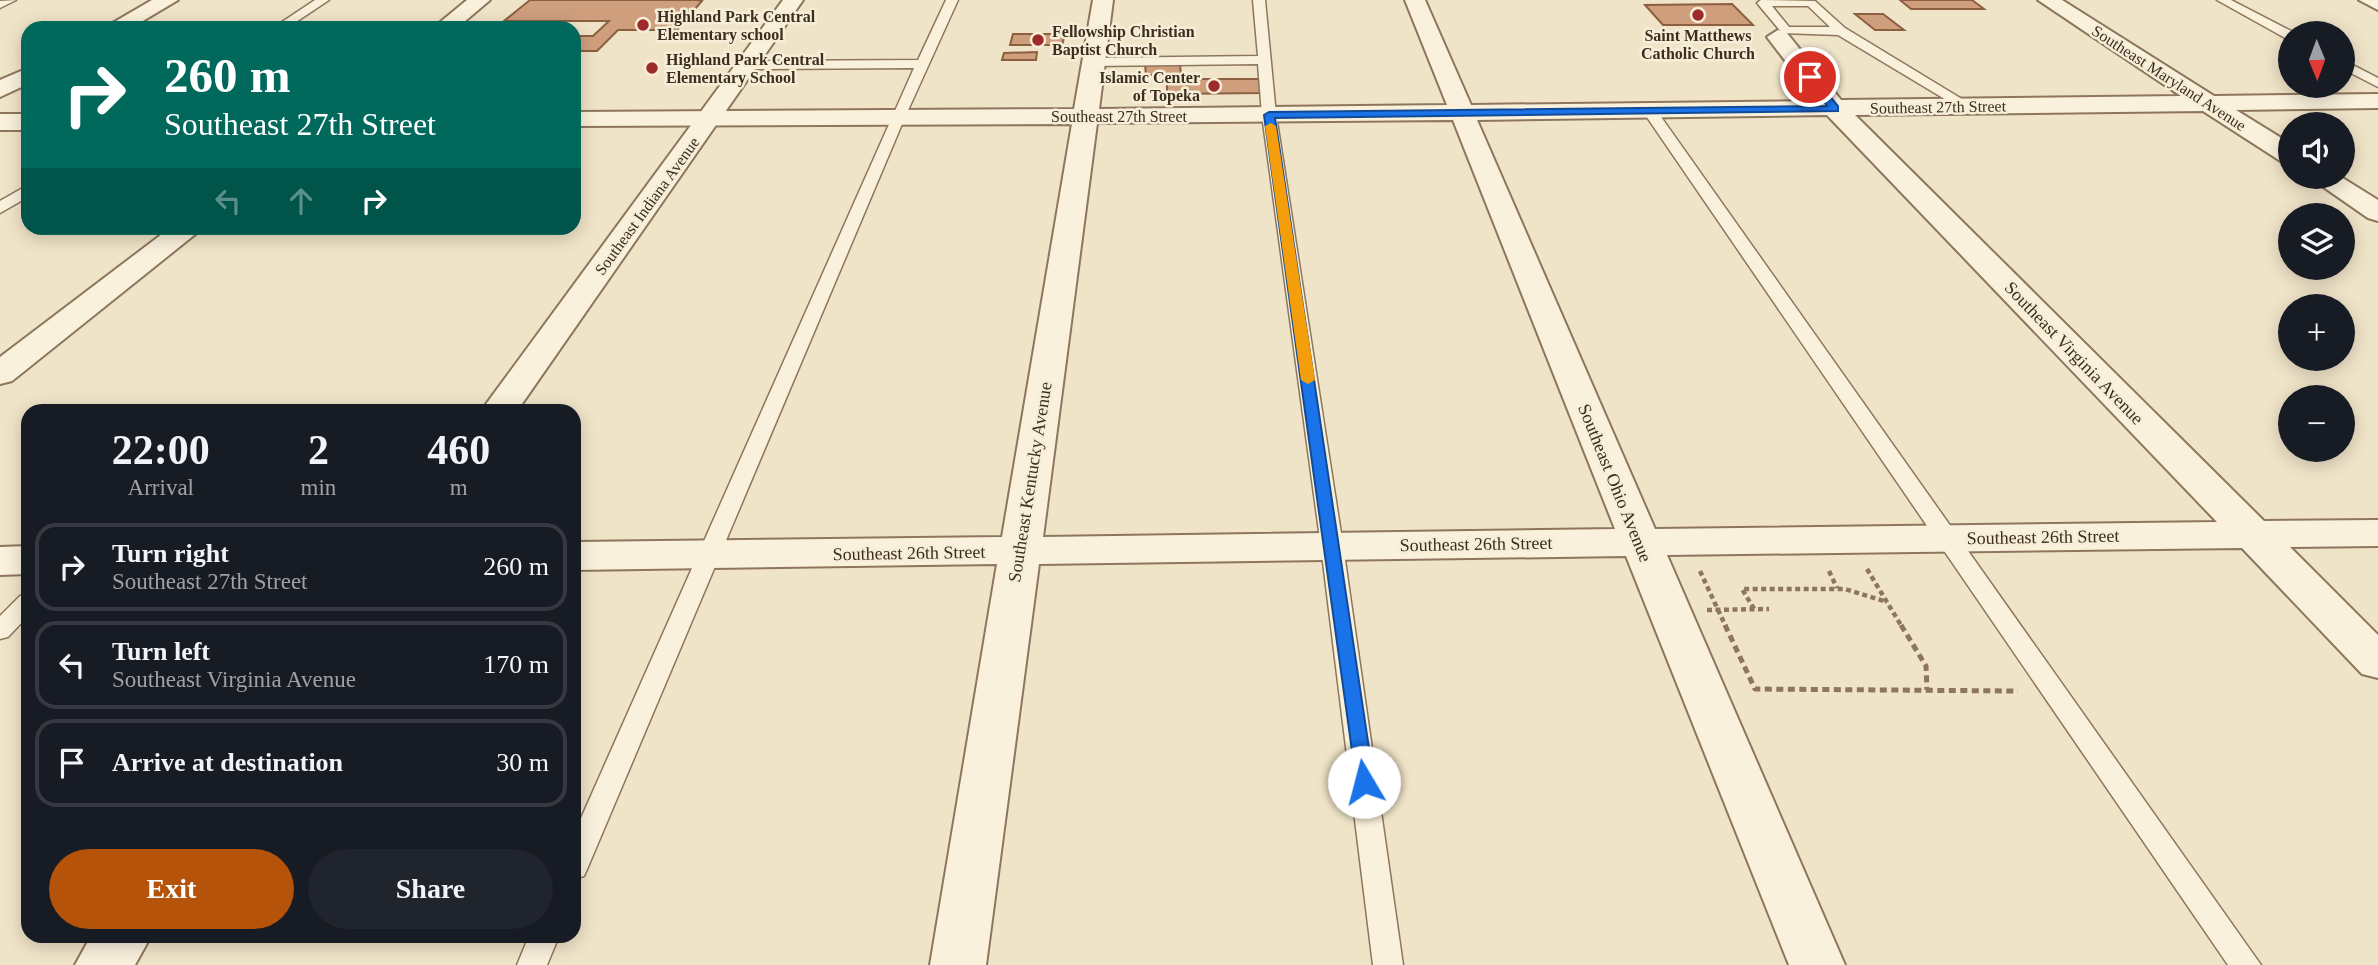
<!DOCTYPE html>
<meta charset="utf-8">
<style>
:root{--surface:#171b24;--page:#20242c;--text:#f1f3f6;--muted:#9ea1a6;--line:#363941;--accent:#b45309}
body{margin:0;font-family:Georgia,serif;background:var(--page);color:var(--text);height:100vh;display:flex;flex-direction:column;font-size:26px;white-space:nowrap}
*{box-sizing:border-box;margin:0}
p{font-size:23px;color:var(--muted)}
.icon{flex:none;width:38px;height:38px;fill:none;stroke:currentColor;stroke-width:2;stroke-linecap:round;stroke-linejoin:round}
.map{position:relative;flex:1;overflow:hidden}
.details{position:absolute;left:21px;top:404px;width:560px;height:539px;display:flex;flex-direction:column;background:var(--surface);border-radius:21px;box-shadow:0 4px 18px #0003}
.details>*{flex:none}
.banner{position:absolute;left:21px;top:21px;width:560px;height:214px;border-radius:21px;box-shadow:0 4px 18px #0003;background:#00695c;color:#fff;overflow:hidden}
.needle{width:46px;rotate:179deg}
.controls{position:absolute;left:2278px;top:21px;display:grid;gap:14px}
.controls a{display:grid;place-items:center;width:77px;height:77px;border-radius:50%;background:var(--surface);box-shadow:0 4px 18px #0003;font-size:35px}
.pin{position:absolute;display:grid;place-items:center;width:60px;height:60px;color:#fff;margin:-30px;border:4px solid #fff;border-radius:50%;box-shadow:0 2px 7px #0007}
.me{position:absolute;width:77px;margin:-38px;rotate:352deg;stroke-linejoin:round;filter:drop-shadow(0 0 5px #0008)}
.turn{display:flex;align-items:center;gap:24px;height:147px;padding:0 28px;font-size:32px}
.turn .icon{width:91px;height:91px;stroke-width:2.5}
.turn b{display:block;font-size:49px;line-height:60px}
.lanes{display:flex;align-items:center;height:66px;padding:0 28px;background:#0003;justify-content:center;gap:35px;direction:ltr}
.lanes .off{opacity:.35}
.eta{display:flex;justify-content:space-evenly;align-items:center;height:119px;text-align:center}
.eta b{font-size:42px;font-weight:800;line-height:49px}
.cta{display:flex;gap:14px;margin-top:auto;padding:14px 28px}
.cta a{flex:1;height:80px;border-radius:42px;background:var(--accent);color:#fff;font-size:28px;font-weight:800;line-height:80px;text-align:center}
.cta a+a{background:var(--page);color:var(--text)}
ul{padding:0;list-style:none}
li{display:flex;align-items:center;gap:21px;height:88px;margin:0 14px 10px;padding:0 14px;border:4px solid var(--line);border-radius:21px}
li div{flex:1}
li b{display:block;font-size:26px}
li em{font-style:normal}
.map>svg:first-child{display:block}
.building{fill:#cf9f7d;stroke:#8d5f41;stroke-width:2}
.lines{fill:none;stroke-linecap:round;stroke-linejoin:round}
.service-casing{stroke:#8d765c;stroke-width:3}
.minor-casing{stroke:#8d765c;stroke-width:4}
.tertiary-casing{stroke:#8d765c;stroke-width:4}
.path-far1{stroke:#8d765c;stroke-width:4.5;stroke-dasharray:5 3.5;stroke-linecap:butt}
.path{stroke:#8d765c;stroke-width:5;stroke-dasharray:7 4.5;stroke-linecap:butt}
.service{fill:#faf1dc;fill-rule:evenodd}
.minor{fill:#faf1dc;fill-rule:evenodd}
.tertiary{fill:#faf1dc;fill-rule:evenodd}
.route{fill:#1a73e8;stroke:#114b97;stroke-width:2}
.slow{fill:#f59e0b}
.poi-dot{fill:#9e2a2b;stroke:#f7eed8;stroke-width:2.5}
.labels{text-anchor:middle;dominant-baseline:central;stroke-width:5;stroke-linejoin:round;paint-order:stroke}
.far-poi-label{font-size:16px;font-weight:bold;fill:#3d2e20;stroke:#f7eed8;text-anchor:start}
.far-street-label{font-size:16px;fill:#3d2e20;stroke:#f7eed8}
.street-label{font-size:18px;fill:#3d2e20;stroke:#f7eed8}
</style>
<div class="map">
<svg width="2378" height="965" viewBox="0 0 2378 965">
<rect width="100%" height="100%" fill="#f0e4c8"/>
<!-- building -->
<path class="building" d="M530,0h167l5,1 -25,29h-59l-21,21h-18l-5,4v-19h19l16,-15h-105z
M1900,0h72l12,9h-73z
M1732,4l21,21h-90l-18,-20z
M1855,14h28l21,16h-29z
M1013,34h52l-3,11h-52z
M1037,52l-1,8h-34l2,-7z
M1145,64h35l1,11h-35z
M1167,79h93l3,14 -96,1z"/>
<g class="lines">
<defs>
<path id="service" d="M16,0l-16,8v-7z
M315,0h14l-42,28h-14z
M946,0h12l-53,117 -317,750 -4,9 -10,3v-45l340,-766 -168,1 -6,-4 6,-4 172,-1z
M1253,0h12l11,115 67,431 60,419h-30l-52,-419 -59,-431 -4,-51 -165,2 -6,-4 6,-4 165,-2z
M1761,0l54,1 30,27 130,79 -12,3 -125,-75 -56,-2 -25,-30zM1772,6h36l22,21h-41z
M2217,0h14l64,33h-4v7l-4,-1z
M2343,60l35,18v9l-35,-18z
M1644,107h10l607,858h-33l-586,-855z
M28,185v12l-28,16v-12z
M28,594v22l-20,21 -8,2v-23l20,-20z
M529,936h30l-12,29h-30z"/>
<path id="minor" d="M152,0h26l-47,28h-27z
M467,0h23l-33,28h-24z
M1093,0h20l-14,109 348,-4 -42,-105h20l46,105 345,-4 -49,-64 11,-7 8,2 55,68 340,-4 -143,-96h24l152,96 164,-2v14l-142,2 55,34v20l-9,-2 -79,-51 -348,4 409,406 114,-1v26l-88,1 88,88v43l-16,-4 -120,-126 -575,7 178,410h-56l-163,-409 -587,8 -53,401h-56l67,-401 -423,6v-28l428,-5 70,-413 -498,2v-14l500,-3zM1827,115l390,407 -562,7 -178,-409zM1453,120l162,409 -572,8 54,-414z
M2359,0h19v10z
M28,68v16l-28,13v-17z
M0,114h28v16h-28z
M2309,177h32l37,23v21l-10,-3z
M170,228h33l-191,153 -12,3v-27z
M28,546v28l-28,1v-28z"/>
<path id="tertiary" d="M783,0h20l-286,411h-36z
M91,936h60l-16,29h-60z"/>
</defs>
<!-- service casing -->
<use href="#service" class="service-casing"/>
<!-- minor casing -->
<use href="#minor" class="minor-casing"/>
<!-- tertiary casing -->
<use href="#tertiary" class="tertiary-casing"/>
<!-- path-far1 -->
<path class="path-far1" d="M1867,569l35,58
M1700,571l26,56
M1829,571l8,17
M1754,609l-12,-20h103l42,13
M1707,610l62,-1"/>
<!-- path -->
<path class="path" d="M1725,625l30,64 263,2
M1901,625l25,41 1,24"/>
<!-- service -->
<use href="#service" class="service"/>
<!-- minor -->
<use href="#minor" class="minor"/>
<!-- tertiary -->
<use href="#tertiary" class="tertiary"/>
</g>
<!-- route -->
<path class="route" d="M1806,75h7l25,31v5l-563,7 99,664 -3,5h-14l-93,-672 5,-3 558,-6z"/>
<!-- slow -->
<path class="slow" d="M1271,123l5,3 39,254 -7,4 -7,-4 -36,-254z"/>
<!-- markers -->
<g class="poi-dot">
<circle cx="1698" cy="15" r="7"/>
<circle cx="643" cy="25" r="7"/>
<circle cx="1038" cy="40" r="7"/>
<circle cx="652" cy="68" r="7"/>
<circle cx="1214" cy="86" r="7"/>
</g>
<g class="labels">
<!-- far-poi labels -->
<g class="far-poi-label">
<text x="657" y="16">Highland Park Central<tspan x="657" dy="18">Elementary school</tspan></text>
<text x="1052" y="31">Fellowship Christian<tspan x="1052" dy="18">Baptist Church</tspan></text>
<text x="1698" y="35" text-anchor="middle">Saint Matthews<tspan x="1698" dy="18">Catholic Church</tspan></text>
<text x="666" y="59">Highland Park Central<tspan x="666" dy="18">Elementary School</tspan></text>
<text x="1200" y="77" text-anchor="end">Islamic Center<tspan x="1200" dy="18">of Topeka</tspan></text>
</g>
<!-- far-street labels -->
<g class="far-street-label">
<text transform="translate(2169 78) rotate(33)">Southeast Maryland Avenue</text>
<text transform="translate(1938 107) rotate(-1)">Southeast 27th Street</text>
<text x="1119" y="116">Southeast 27th Street</text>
<text transform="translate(647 206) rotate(-54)">Southeast Indiana Avenue</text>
</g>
<!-- street labels -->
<g class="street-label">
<text transform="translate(2074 353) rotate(46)">Southeast Virginia Avenue</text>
<text transform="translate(1030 482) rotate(-81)">Southeast Kentucky Avenue</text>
<text transform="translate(1615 483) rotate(68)">Southeast Ohio Avenue</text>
<text transform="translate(2043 537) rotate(-1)">Southeast 26th Street</text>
<text transform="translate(1476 544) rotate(-1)">Southeast 26th Street</text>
<text transform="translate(909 553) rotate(-1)">Southeast 26th Street</text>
</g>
</g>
</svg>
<div class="controls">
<a><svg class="needle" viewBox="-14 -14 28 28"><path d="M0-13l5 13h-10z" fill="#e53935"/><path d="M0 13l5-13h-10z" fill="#9ea1a6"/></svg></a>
<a><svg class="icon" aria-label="sound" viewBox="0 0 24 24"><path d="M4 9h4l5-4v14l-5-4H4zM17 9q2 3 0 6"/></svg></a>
<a><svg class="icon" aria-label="layers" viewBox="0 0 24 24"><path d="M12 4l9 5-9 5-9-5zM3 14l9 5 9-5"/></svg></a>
<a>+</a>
<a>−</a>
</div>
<div class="pin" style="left:1810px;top:77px;background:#d93025"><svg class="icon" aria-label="arrive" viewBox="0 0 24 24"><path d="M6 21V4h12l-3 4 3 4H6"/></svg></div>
<svg class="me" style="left:1364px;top:782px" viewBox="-20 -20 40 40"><circle r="19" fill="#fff"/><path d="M0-13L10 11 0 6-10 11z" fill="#1a73e8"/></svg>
<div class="banner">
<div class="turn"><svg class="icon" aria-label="right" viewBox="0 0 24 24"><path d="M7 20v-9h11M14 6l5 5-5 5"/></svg><div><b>260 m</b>Southeast 27th Street</div></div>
<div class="lanes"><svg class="icon off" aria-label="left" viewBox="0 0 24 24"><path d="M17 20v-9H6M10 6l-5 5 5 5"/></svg><svg class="icon off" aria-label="ahead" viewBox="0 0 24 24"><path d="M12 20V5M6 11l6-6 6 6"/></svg><svg class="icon" aria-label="right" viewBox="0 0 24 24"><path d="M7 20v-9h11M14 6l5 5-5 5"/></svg></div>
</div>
<section class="details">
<div class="eta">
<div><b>22:00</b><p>Arrival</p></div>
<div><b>2</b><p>min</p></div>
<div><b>460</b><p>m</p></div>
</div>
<ul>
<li><svg class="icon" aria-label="right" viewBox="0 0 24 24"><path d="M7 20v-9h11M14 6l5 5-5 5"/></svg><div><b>Turn right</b><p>Southeast 27th Street</p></div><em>260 m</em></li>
<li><svg class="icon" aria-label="left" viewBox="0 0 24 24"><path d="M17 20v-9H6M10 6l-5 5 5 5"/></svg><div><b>Turn left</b><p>Southeast Virginia Avenue</p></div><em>170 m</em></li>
<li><svg class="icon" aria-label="arrive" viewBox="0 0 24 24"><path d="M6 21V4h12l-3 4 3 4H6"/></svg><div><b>Arrive at destination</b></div><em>30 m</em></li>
</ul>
<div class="cta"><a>Exit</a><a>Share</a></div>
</section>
</div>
